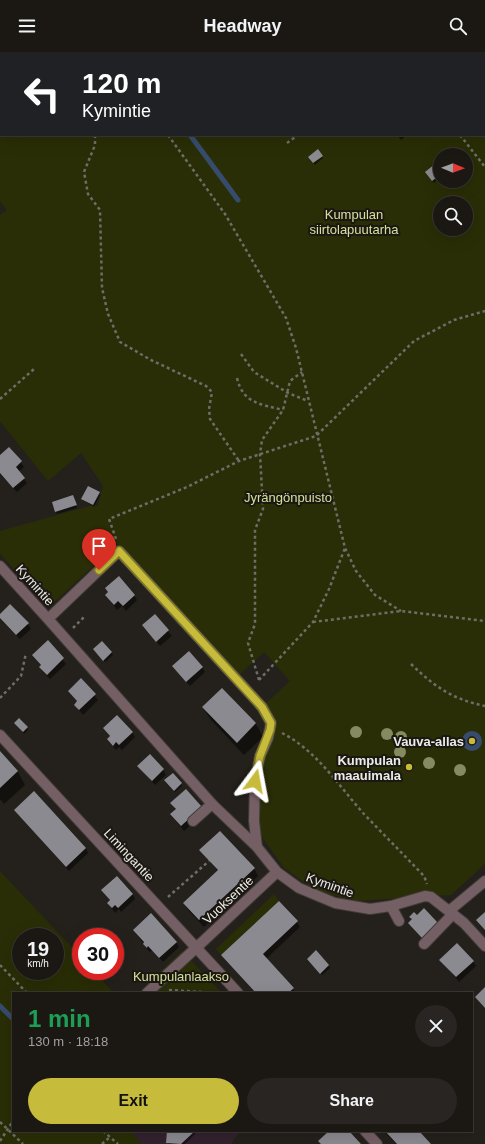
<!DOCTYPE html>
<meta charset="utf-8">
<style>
:root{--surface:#1b1814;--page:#282522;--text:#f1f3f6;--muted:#a0a0a0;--line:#393734;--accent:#c7bb3b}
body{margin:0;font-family:Helvetica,sans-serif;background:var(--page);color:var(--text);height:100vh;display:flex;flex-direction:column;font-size:15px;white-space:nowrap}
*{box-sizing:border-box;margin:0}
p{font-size:13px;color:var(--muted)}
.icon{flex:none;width:22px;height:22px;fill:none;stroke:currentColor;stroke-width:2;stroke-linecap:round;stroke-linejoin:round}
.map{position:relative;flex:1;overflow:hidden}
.panel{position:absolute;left:12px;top:940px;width:461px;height:140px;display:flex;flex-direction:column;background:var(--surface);border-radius:0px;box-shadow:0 4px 16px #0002,0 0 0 1px var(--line)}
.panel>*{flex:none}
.banner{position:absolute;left:0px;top:0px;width:485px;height:84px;box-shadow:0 4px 16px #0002,0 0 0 1px var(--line);background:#202124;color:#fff;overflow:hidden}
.needle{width:26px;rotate:91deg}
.controls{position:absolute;left:433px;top:96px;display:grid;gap:8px}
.controls a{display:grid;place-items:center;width:40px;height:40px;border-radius:50%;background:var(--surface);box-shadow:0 4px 16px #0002,0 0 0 1px var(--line);font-size:20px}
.speed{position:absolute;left:12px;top:876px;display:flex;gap:8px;font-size:20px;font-weight:700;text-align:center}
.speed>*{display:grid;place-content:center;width:52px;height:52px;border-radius:50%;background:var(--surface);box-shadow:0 4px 16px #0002,0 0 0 1px var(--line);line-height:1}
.speed small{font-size:10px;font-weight:400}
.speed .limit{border:6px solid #d22;background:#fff;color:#111}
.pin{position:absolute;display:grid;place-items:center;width:34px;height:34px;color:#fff;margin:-41px -17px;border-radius:50% 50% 50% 0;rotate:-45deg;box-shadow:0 0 4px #0007}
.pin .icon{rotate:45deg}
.me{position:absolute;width:44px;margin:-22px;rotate:13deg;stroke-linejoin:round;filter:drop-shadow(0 0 3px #0008)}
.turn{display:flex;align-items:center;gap:14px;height:84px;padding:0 16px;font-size:18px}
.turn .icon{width:52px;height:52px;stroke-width:2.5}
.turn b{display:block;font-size:28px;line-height:34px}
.round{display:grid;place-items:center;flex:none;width:42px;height:42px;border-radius:21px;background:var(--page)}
.head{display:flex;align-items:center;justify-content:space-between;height:68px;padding:0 16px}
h1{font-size:24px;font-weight:700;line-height:30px;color:#1e9e55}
.primary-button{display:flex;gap:8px;margin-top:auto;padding:8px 16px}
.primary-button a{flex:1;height:46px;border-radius:24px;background:var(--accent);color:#111;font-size:16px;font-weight:700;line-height:46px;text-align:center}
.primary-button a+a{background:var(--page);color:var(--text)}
header{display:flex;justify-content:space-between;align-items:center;height:52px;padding:0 16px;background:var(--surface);font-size:18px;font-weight:700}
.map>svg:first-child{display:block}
.education{fill:#32222d}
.green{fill:#2a2e06;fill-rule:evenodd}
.water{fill:#374c6d}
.shadow{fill:#0007}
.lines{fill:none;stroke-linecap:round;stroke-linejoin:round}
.stream{stroke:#374c6d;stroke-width:5}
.building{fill:#8c8a91}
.lane-casing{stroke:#403c38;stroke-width:12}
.street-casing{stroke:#403c38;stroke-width:12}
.path{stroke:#706d68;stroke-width:2.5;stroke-dasharray:3 3;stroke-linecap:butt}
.lane{stroke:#745f65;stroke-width:10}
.street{stroke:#745f65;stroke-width:10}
.tree{fill:#868a61}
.route-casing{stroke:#817a26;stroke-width:10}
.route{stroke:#c7bb3b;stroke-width:7}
.poi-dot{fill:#c7bb3b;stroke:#1b1712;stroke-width:1.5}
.labels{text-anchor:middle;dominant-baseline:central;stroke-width:4;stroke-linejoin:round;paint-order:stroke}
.park-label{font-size:13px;fill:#d6e09a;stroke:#1b1712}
.street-label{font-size:13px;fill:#edebe7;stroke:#1b1712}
.poi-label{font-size:13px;font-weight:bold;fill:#edebe7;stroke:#1b1712;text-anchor:end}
</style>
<header><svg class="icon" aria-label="menu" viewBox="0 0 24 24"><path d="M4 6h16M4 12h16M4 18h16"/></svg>Headway<svg class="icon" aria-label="search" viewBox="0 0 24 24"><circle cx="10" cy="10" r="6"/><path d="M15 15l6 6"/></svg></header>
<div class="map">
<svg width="485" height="1092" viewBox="0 0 485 1092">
<rect width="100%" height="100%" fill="#24201b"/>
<!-- education -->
<path class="education" d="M131,1079h109l-9,13h-90z"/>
<!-- green -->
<path class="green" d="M0,0h79l-78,1 -1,45z
M122,0h363v812l-34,31 -94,6 -41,-10 -32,-23 -22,-31 -3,-11v-41l2,-18 12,-26 3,-16 -11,-21 25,-23 -26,-29 -25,23 -117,-127 -7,-2 -66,61 -49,-53v-23l93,-26 5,1 5,-20 -22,-33 -33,28 -48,-60v-206l7,-5 -7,-9v-78l1,12h483v-82h-364zM440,103h26v26h-26zM440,151h26v26h-26z
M0,819l81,86v14h12l21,22h-101v138h118l10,13h-141zM21,885h34v34h-34z
M274,842l5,7 -58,54 -5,-6z
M182,899l40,42h-84z"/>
<!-- water -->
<path class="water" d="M462 689a10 10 0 1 1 20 0a10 10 0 1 1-20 0Z"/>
<!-- shadow -->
<path class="shadow" d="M262,0h8l1,1h-8z
M485,19v13l-1,1v-13z
M397,83h10l-6,5z
M322,104l1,2 -8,7 -5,-6z
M440,120v6l-6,5 -7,-8z
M9,396l15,19 -6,5 9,11 -10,9 -17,-18v-17z
M99,441l1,2 -6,12 -12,-8z
M74,447l3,9 -20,6 -4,-11z
M106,543h28l3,5 -11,11 -4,-5 -5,4z
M154,563l18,21 -12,10 -17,-20z
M0,564l28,8 3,5 -11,10 -18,-18z
M48,590l18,22 -16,15 -7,-7 -3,-5 1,-1 -8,-11z
M102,590l11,13 -8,7 -11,-13z
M173,614l29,1 3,5 -15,14z
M81,627l17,21 -15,15 -8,-10 3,-3 -9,-11z
M222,637l34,35 7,13 -19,18 -33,-35 -8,-12z
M17,673l10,2 1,3 -4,4z
M104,676l28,4 3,5 -13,13 -3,-3 -3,3 -8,-10 2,-3z
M0,701l18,19 7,13 -21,19 -4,-5z
M139,714l24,4 3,5 -11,10z
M167,731l14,1 1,2 -7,6z
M172,752l32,9 -20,18 -13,-16 5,-5z
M15,758l71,38 2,5 -19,18z
M201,798l53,18 4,8 -54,51 -16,-17 -4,-7 34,-32z
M103,838l30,4 2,5 -14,13 -2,-3 -4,4 -7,-10 2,-2z
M297,870l3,5 -34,32 30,34h-40l-34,-38z
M134,878l42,12 3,5 -16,15 -11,-12 -2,2 -3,-3z
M316,900l14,16 -8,7 -13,-14z
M441,908l32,1 3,5 -17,16z
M168,1079h30l-13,13h-17z
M384,1079h34l12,13h-34z"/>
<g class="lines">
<!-- stream -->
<path class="stream" d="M190,83l48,65
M0,954l13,13"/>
</g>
<!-- building -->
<path class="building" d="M318,97l5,7 -10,7 -5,-6z
M435,112l5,7v4l-8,6 -7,-9z
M9,395l13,14 -6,6 9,11 -12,10 -13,-15v-18z
M88,434l12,6 -7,13 -12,-6z
M73,443l4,10 -22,7 -3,-10z
M119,524l16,19 -12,11 -5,-5 -4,4 -9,-10 3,-3 -3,-4z
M10,552l19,19 -13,12 -16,-17v-4z
M155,562l14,16 -13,12 -14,-17z
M48,588l16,18 -17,17 -8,-8 2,-2 -9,-10z
M102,589l10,11 -9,9 -10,-12z
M189,599l14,16 -17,15 -14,-16z
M81,626l15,16 -17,16 -5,-5 3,-4 -9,-10z
M222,636l34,35 -19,20 -35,-36z
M117,663l16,17 -14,13 -3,-3 -3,4 -6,-7 3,-3 -7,-8z
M19,666l9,9 -5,5 -9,-9z
M0,699l18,20 -18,17z
M150,702l14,15 -12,12 -15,-15z
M173,721l9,10 -8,8 -10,-11z
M186,737l16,18 -21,19 -11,-12 6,-5 -6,-6z
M34,739l52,57 -20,19 -52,-57z
M220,779l35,37 -56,52 -16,-17 35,-33 -19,-20z
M117,824l16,18 -15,14 -3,-3 -3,3 -5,-5 3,-3 -9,-10z
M279,849l19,20 -35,33 31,34 -6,5h-32l-35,-38z
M424,856l14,15 -16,15 -14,-15 4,-4 -3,-2 5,-5 3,3z
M485,860v18l-9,-10z
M151,861l26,29 -18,16 -11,-12 -1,2 -4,-4 1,-2 -11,-12z
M457,891l17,18 -18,16 -17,-17z
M316,898l13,15 -9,9 -13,-15z
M485,935v21l-10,-11z
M167,1079h28l-14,13 -15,-1z
M329,1079h20l12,13h-40l-3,-3z
M385,1079h34l12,13h-34z"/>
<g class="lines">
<defs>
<path id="lane" d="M193,769l19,-17
M391,854l8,15
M449,859l36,-30
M424,892l29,-30
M147,941l50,-46"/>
<path id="street" d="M101,1l1,-1
M0,514l48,53 71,-68 143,156 9,16 -3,15 -8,18 -5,25 -1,40 3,26
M48,567l164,185 45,43 20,25 22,16 36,15 35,6 21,-3 34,-10 6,1 33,26 21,23
M0,683l238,258
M197,895l80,-75
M365,1079l12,13"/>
</defs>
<!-- lane casing -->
<use href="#lane" class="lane-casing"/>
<!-- street casing -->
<use href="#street" class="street-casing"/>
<!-- path -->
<path class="path" d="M155,0l1,1
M280,1l2,-1
M402,1l1,-1
M0,5l1,1
M0,55h1
M95,83v10l-11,27 4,22 12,16 2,78 6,26 12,28 31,18 55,26 6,6 -3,17 1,10 29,42
M168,83l57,79 61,104 10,30 49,200 11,23 19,24 26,16
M460,83l25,32
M287,91l11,-8
M241,302l13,18 34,21 20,8
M237,326c6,26 24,26 46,32
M0,347l34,-30
M116,487l-7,-20 78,-32 52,-26 77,-25 98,-95 40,-21 31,-9
M313,570l88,-11 84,10
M73,576l11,-11
M411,612c24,23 41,35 74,42
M259,628l-11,-37 7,-19v-94l8,-21 -3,-55 2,-14 21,-30 7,-29 12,-9
M259,628l54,-58 16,-33 16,-41
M0,646l21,-22 5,-23
M282,681c35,18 56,52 82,81 20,21 40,41 60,62l3,8
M168,845l41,-36
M0,913l27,28
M169,938l49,3
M0,1070l23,22
M103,1079l15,13
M0,1089l13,-20
M102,1092l8,-7"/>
<!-- lane -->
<use href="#lane" class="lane"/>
<!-- street -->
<use href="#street" class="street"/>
</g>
<!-- trees -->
<g class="tree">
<circle cx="356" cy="680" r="6"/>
<circle cx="387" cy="682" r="6"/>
<circle cx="401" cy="685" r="6"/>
<circle cx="400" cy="700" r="6"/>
<circle cx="429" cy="711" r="6"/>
<circle cx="460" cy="718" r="6"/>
</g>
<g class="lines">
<defs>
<path id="route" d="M99,518l20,-19 143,156 9,16 -1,7 -10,26 -5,25"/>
</defs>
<!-- route casing -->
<use href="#route" class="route-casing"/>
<!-- route -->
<use href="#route" class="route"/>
</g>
<!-- markers -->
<g class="poi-dot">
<circle cx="472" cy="689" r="4"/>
<circle cx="409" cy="715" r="4"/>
</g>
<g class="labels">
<!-- park labels -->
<g class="park-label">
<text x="354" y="162">Kumpulan<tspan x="354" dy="15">siirtolapuutarha</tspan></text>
<text x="288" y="445">Jyrängönpuisto</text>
<text x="181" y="924">Kumpulanlaakso</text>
</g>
<!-- street labels -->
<g class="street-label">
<text transform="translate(35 533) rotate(48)">Kymintie</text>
<text transform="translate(129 803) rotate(47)">Limingantie</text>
<text transform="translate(330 833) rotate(20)">Kymintie</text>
<text transform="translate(228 848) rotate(-43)">Vuoksentie</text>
</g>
<!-- poi labels -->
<g class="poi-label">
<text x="464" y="689">Vauva-allas</text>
<text x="401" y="708">Kumpulan<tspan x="401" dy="15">maauimala</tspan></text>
</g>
</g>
</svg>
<div class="controls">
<a><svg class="needle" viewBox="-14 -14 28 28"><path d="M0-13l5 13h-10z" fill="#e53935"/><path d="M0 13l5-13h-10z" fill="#a0a0a0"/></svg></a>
<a><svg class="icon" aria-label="search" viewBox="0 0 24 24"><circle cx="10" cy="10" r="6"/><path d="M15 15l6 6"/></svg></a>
</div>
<div class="speed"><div>19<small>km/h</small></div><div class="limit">30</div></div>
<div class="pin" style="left:99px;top:518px;background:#d93025"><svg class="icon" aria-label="arrive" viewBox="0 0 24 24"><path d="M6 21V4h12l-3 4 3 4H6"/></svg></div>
<svg class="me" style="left:255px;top:729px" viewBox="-20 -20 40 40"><path d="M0-17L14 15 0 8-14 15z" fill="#c7bb3b" stroke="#fff" stroke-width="4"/></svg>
<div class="banner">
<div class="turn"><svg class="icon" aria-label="left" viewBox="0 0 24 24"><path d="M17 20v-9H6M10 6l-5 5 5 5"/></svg><div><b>120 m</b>Kymintie</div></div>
</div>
<section class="panel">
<div class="head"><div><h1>1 min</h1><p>130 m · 18:18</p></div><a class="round"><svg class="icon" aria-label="close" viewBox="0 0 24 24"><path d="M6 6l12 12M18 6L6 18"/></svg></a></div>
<div class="primary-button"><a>Exit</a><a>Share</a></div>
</section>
</div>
